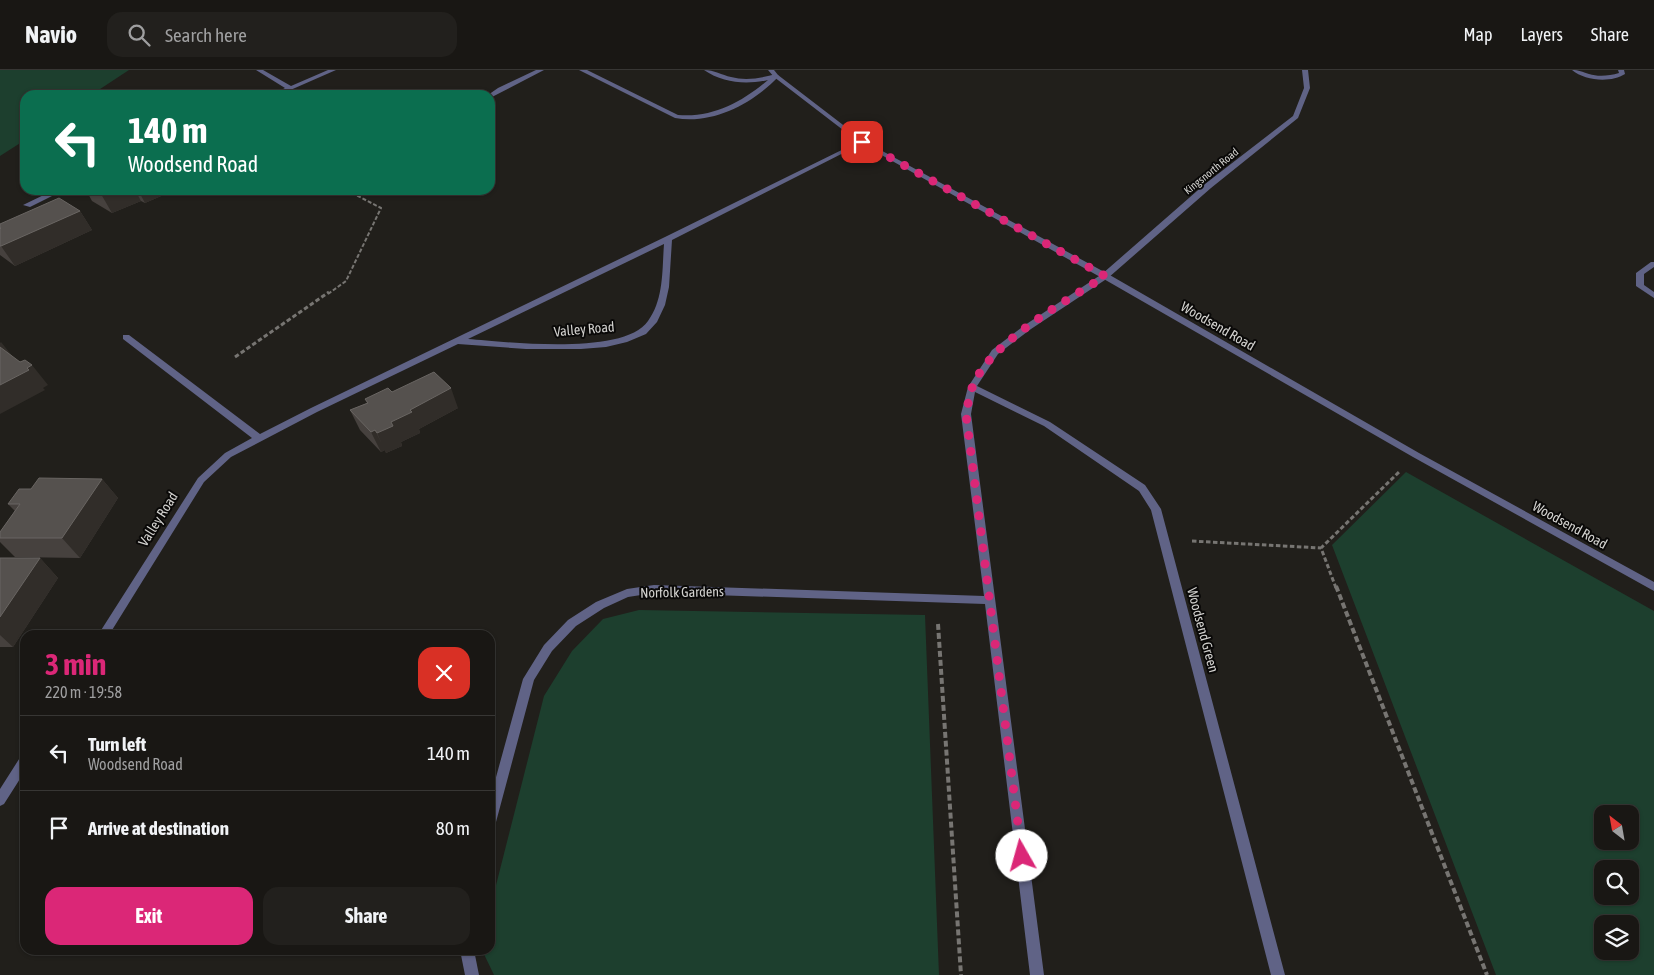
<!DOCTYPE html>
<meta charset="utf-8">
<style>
:root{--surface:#191714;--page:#22201d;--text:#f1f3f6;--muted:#9f9fa0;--line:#373634;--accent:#db2777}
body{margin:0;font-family:"Asap Condensed",sans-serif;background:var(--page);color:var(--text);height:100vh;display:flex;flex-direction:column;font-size:19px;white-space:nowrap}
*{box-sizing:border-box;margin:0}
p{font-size:16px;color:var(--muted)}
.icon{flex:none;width:28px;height:28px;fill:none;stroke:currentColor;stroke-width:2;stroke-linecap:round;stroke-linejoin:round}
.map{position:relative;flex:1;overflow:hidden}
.side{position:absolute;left:20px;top:560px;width:475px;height:325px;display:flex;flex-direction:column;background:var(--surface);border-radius:15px;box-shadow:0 1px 4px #0004,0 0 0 1px var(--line)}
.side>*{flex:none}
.banner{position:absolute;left:20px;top:20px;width:475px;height:105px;border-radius:15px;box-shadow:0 1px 4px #0004,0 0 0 1px var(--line);background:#0b6e4f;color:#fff;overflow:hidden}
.needle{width:32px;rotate:329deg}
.controls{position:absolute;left:1594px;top:735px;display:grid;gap:10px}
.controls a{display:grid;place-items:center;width:45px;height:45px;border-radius:10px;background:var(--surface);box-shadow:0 1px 4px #0004,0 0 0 1px var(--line);font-size:25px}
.pin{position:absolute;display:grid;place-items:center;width:42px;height:42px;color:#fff;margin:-21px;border-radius:10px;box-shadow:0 2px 8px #0006}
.me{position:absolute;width:55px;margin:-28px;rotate:353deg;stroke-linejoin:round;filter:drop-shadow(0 0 4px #0008)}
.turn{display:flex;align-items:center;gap:18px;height:105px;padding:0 25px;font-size:22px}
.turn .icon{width:65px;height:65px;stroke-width:2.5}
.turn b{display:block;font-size:35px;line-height:42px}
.round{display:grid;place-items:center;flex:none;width:52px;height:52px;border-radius:15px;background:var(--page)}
.summary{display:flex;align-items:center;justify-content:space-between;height:85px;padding:0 25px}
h1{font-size:30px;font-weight:700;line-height:38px;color:var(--accent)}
.action{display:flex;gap:10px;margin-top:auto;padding:10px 25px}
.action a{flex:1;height:58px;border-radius:15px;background:var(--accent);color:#fff;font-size:20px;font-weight:700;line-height:58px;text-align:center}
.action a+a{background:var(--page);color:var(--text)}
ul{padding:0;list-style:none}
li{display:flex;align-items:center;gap:15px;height:75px;padding:0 25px;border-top:1px solid var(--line)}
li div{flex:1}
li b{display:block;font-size:19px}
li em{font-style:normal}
header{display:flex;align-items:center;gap:30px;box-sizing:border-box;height:70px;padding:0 25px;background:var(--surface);border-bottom:1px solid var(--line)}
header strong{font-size:24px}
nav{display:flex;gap:28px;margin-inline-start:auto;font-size:18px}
.search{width:350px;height:45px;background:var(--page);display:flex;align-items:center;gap:12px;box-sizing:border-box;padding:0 18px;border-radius:15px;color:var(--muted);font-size:19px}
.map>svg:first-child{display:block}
.green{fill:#1d3f2e;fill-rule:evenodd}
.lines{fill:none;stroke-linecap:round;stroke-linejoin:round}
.path-far2{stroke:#777572;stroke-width:2;stroke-dasharray:4 2;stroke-linecap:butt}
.path-far1{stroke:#777572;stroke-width:3;stroke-dasharray:4.5 2.5;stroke-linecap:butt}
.path{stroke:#777572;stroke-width:4;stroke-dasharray:6 3;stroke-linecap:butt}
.service{fill:#606386;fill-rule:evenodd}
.minor{fill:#606386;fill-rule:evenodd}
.tertiary{fill:#606386;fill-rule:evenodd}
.wall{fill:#46413e}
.shaded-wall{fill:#312d29}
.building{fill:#55514e;stroke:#696562}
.route{stroke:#db2777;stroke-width:9;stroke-dasharray:0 16.2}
.labels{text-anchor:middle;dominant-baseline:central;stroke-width:4;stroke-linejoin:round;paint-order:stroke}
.far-street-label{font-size:11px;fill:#d3d2cf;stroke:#0a0908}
.street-label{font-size:14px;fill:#d3d2cf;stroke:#0a0908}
</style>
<header>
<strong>Navio</strong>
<div class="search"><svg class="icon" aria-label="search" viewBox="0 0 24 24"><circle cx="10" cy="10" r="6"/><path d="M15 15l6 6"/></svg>Search here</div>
<nav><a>Map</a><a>Layers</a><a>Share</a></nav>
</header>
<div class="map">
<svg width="1654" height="905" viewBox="0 0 1654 905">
<rect width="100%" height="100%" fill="#211f1b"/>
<!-- green -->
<path class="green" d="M0,0h129l-38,25h-66v45l-25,16z
M1406,402l248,139v364h-158l-164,-430zM1602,744h28v27h-28zM1602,799h28v27h-28zM1602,854h28v27h-28z
M639,540l286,5 14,360h-445l-12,-25h8v-41l54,-213 28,-45 31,-32z"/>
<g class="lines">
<!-- path-far2 -->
<path class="path-far2" d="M328,224l18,-13 35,-73 -27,-14 9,-4"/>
<!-- path-far1 -->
<path class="path-far1" d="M235,287l94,-65
M1192,471l129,7
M1336,518l-15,-40 78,-76"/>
<!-- path -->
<path class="path" d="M1336,516l151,389
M938,554l23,351"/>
<!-- service -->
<path class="service" d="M579,0h8l91,45c35,3 64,-13 90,-35 -22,5 -45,3 -64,-10 10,0 18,5 27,7 15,4 31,1 45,-3l3,2c-25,27 -66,49 -104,42z"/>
<!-- minor -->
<path class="minor" d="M256,0h7l28,16 37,-16h8l-57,25h-8l14,-7z
M536,0h8l-54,28v-3h-2l10,-7z
M1302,0h6l2,18 -12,30 -87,70 -103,90 -77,51 -33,25 -21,32 73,36 95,63 16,24 124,466h-14l-120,-465 -12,-19 -95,-65 -69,-34 -4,22 73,561h-14l-45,-371 -331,-11 -26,4 -24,11 -28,18 -24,25 -18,29 -38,142 -2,4 -4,2v-29l33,-120 21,-34 24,-25 28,-18 31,-13 27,-4 330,11 -23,-182 7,-27 24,-37 33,-25 77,-51 103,-90 88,-68 11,-28z
M1572,0c7,0 10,2 17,4 9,3 20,2 30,-1l-1,-3h6l1,4c-14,9 -40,7 -53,-4z
M860,71l5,1 -193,98 -3,47 -4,18 -8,17 -11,12 -19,8 -21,5 -25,2h-55l-68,-5 -141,68 -86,45 -27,25 -95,153h-11l100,-157 27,-25 27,-15 -129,-99v-4h6l131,99 51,-26 354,-171zM664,174c-2,26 0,55 -16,77 -24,35 -141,21 -180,18z
M54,120h10l-34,17 -7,-2z
M1651,192h3v5l-10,7v11l10,7v6l-18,-12v-13z
M25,685v16l-21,33 -4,2v-17l21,-33z
M460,880h14l5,25h-14z"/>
<!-- tertiary -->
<path class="tertiary" d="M768,0h6l4,5 86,66 244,133 311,179 235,129v9l-241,-134 -311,-179 -242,-135 -86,-66z"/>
</g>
<!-- wall -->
<path class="wall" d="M86,120h89l-30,13 -4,-2 -29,12 -20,-12z
M80,141l12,19 -77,36 -15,-11v-31z
M392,322l66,16 -39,21 1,4 -19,9 1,4 -16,7 -1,-3 -4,2 -21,-22 -10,-20 17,-7 -2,-4z
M102,409l16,19 -38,60 -65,-1 -15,-15v-10l15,-21 -7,-7 23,-15z
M0,488h40l18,20 -45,69h-13z"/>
<!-- shaded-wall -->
<path class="shaded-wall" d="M110,120h25l6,11 -29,12 -11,-19z
M138,120h37l-30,13z
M80,141l12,19 -77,36 -14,-20z
M1,272l16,20 -17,-14v-5z
M32,295l16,20 -5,3 2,2 -45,24v-29z
M451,318l7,20 -39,21 1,4 -19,9 1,4 -16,7 -9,-20 14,-11 19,-12z
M375,360l10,20 -4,2 -10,-20z
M102,409l16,19 -38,60 -18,-20z
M40,488l18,20 -45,69 -13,-12v-18z"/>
<!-- building -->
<path class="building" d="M94,120h16l-9,4z
M59,128l21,13 -79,35h-1v-17l1,-1h-1v-4z
M0,277l20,15 5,-2 7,5 -5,3 2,2 -29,15z
M434,302l17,16 -41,22 2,2 -21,10 2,4 -16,7 -2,-3 -4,2 -21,-22 18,-7 -3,-4 23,-11 4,4z
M39,408l63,1 -40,59h-62v-6l20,-28h-12l11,-15h12z
M0,488h40l-40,59z"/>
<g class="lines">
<!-- route -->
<path class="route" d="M862,72l243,134c-41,27 -116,66 -133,112 -3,8 -4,17 -6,26l56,442"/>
</g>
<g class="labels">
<!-- far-street labels -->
<g class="far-street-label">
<text transform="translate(1211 101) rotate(-39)">Kingsnorth Road</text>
</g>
<!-- street labels -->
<g class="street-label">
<text transform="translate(1218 256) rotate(30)">Woodsend Road</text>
<text transform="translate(584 259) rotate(-5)">Valley Road</text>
<text transform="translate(158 449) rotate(-58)">Valley Road</text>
<text transform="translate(1570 455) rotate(29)">Woodsend Road</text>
<text transform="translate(682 522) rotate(-1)">Norfolk Gardens</text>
<text transform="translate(1203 560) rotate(75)">Woodsend Green</text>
</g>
</g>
</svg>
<div class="controls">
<a><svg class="needle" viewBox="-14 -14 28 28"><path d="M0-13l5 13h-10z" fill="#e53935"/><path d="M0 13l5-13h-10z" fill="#9f9fa0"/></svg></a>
<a><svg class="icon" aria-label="search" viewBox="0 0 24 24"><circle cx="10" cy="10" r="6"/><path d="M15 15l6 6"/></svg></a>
<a><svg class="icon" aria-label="layers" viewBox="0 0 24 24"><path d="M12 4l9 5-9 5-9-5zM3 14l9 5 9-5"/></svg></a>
</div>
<div class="pin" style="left:862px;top:72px;background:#d93025"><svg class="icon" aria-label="arrive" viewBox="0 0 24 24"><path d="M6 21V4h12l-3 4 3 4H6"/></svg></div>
<svg class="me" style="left:1022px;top:786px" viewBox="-20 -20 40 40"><circle r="19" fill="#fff"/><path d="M0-13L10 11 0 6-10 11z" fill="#db2777"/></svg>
<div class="banner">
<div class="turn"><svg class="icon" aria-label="left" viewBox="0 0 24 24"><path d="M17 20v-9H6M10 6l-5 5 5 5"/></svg><div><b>140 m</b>Woodsend Road</div></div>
</div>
<section class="side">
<div class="summary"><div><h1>3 min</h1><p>220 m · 19:58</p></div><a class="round" style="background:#d93025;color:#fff"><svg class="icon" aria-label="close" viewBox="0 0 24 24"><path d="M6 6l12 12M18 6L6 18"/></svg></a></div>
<ul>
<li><svg class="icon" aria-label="left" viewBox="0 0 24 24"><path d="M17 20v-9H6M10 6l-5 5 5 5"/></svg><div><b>Turn left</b><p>Woodsend Road</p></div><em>140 m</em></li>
<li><svg class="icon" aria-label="arrive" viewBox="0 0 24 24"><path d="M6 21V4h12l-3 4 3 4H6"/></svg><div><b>Arrive at destination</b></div><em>80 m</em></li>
</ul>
<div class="action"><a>Exit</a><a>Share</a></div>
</section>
</div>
